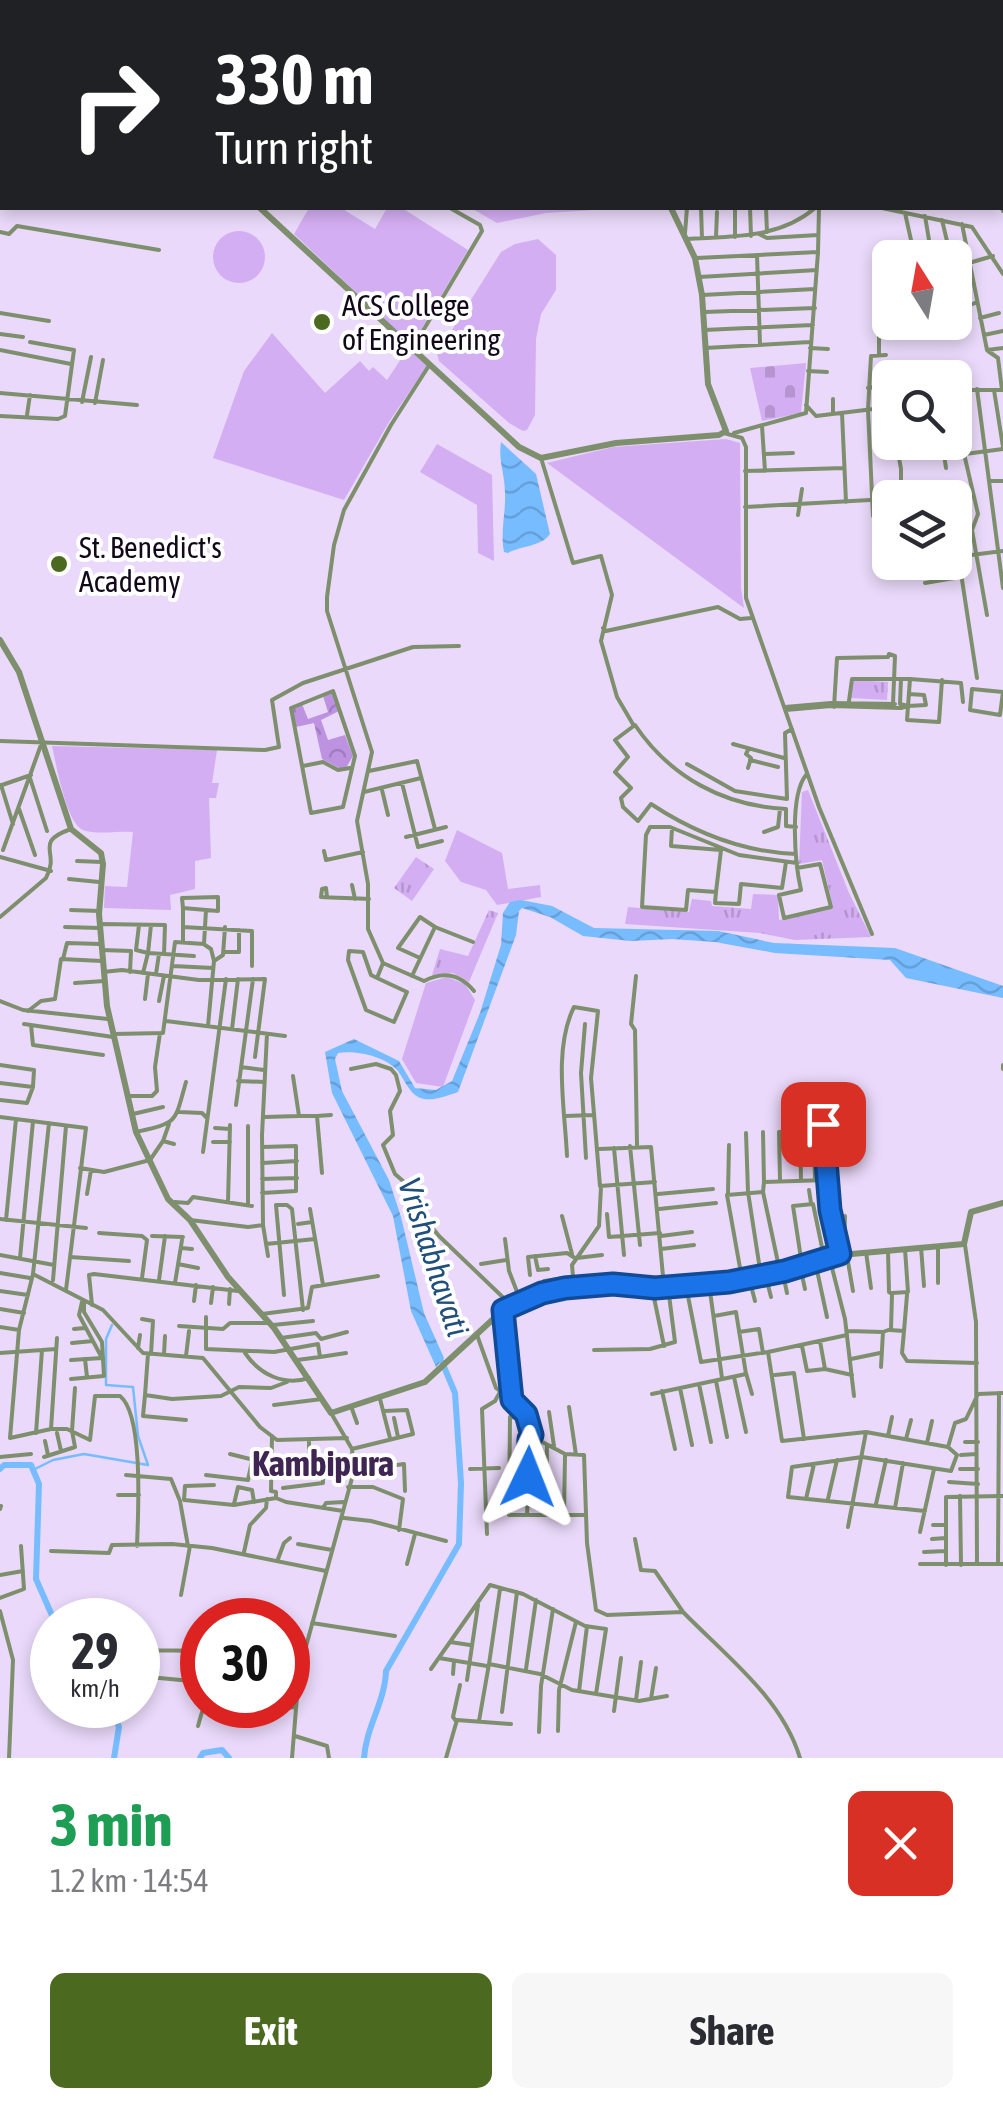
<!DOCTYPE html>
<meta charset="utf-8">
<style>
:root{--surface:#fff;--page:#f7f7f7;--text:#2b2b33;--muted:#7c7c81;--accent:#4b6a20}
body{margin:0;font-family:"Asap Condensed",sans-serif;background:var(--page);color:var(--text);height:100vh;display:flex;flex-direction:column;font-size:38px;white-space:nowrap}
*{box-sizing:border-box;margin:0}
p{font-size:32px;color:var(--muted)}
.icon{flex:none;width:55px;height:55px;fill:none;stroke:currentColor;stroke-width:2;stroke-linecap:round;stroke-linejoin:round}
.map{position:relative;height:1758px;overflow:hidden}
.sheet{display:flex;flex-direction:column;background:var(--surface);flex:1}
.sheet>*{flex:none}
.top-card{position:absolute;left:0px;top:0px;width:1005px;height:210px;box-shadow:0 5px 15px #0003;background:#202124;color:#fff;overflow:hidden}
.needle{width:65px;rotate:349deg}
.buttons{position:absolute;left:872px;top:240px;display:grid;gap:20px}
.buttons a{display:grid;place-items:center;width:100px;height:100px;border-radius:15px;background:var(--surface);box-shadow:0 5px 15px #0003;font-size:50px}
.speed{position:absolute;left:30px;top:1598px;display:flex;gap:20px;font-size:50px;font-weight:700;text-align:center}
.speed>*{display:grid;place-content:center;width:130px;height:130px;border-radius:50%;background:var(--surface);box-shadow:0 5px 15px #0003;line-height:1}
.speed small{font-size:25px;font-weight:400}
.speed .limit{border:15px solid #d22;background:#fff;color:#111}
.pin{position:absolute;display:grid;place-items:center;width:85px;height:85px;color:#fff;margin:-42px;border-radius:20px;box-shadow:0 5px 15px #0006}
.me{position:absolute;width:110px;margin:-55px;rotate:2deg;stroke-linejoin:round;filter:drop-shadow(0 0 8px #0008)}
.turn{display:flex;align-items:center;gap:35px;height:210px;padding:0 50px;font-size:45px}
.turn .icon{width:130px;height:130px;stroke-width:2.5}
.turn b{display:block;font-size:70px;line-height:85px}
.round{display:grid;place-items:center;flex:none;width:105px;height:105px;border-radius:15px;background:var(--page)}
.overview{display:flex;align-items:center;justify-content:space-between;height:170px;padding:0 50px}
h1{font-size:60px;font-weight:700;line-height:75px;color:#1e9e55}
.cta{display:flex;gap:20px;margin-top:auto;padding:20px 50px}
.cta a{flex:1;height:115px;border-radius:15px;background:var(--accent);color:#fff;font-size:40px;font-weight:700;line-height:115px;text-align:center}
.cta a+a{background:var(--page);color:var(--text)}
.map>svg:first-child{display:block}
.green{fill:#d4aef3}
.forest{fill:url(#forest-crowns)}
.cemetery{fill:url(#cemetery-stones)}
.park{fill:url(#park-tufts)}
.water{fill:url(#water-waves)}
.lines{fill:none;stroke-linecap:round;stroke-linejoin:round}
.stream{stroke:#77bcff;stroke-width:2.5}
.river{stroke:#77bcff;stroke-width:6}
.minor{stroke:#7e8f6d;stroke-width:4}
.tertiary{stroke:#7e8f6d;stroke-width:6}
.trunk{stroke:#283e02;stroke-width:10}
.motorway{stroke:#1f3003;stroke-width:11}
.rail{stroke:#4b3f55;stroke-width:2.5;stroke-dasharray:20 10;stroke-linecap:butt}
.route-casing{stroke:#114b97;stroke-width:25}
.route{stroke:#1a73e8;stroke-width:18}
.poi-dot{fill:#4b6a20;stroke:#fff;stroke-width:4}
.labels{text-anchor:middle;dominant-baseline:central;stroke-width:8;stroke-linejoin:round;paint-order:stroke}
.poi-label{font-size:30px;fill:#12081a;stroke:#fff;text-anchor:start}
.water-label{font-size:32px;font-style:italic;fill:#204f7b;stroke:#fff}
.quarter-label{font-size:35px;font-weight:bold;fill:#3f2551;stroke:#fff}
</style>
<div class="map">
<svg width="1003" height="1758" viewBox="0 0 1003 1758">
<defs>
<pattern id="forest-crowns" width="20" height="18" patternUnits="userSpaceOnUse" patternTransform="scale(2.5)"><rect width="20" height="18" fill="#bd92e0"/><path d="M2 6a3 3 0 1 1 6 0M12 15a3 3 0 1 1 6 0" fill="none" stroke="#a17cc0"/></pattern>
<pattern id="cemetery-stones" width="16" height="16" patternUnits="userSpaceOnUse" patternTransform="scale(2.5)"><rect width="16" height="16" fill="#d4aef3"/><path d="M2 7V4a2 2 0 0 1 4 0v3zM10 15v-3a2 2 0 0 1 4 0v3z" fill="#b594d0"/></pattern>
<pattern id="park-tufts" width="24" height="20" patternUnits="userSpaceOnUse" patternTransform="scale(2.5)"><rect width="24" height="20" fill="#d4aef3"/><path d="M3 7l-1-3M5 7V3M7 7l1-3M15 17l-1-3M17 17v-4M19 17l1-3" fill="none" stroke="#b594d0"/></pattern>
<pattern id="water-waves" width="16" height="10" patternUnits="userSpaceOnUse" patternTransform="scale(2.5)"><rect width="16" height="10" fill="#77bcff"/><path d="M0 5q4-4 8 0t8 0" fill="none" stroke="#66a0da"/></pattern>
</defs>
<rect width="100%" height="100%" fill="#ead9fa"/>
<!-- green -->
<path class="green" d="M309,208h32l34,21 12,-21h15l66,42 -56,95 -118,-111z
M471,208h154l-79,5 -49,10z
M213 257a26 26 0 1 1 52 0a26 26 0 1 1-52 0Z
M538,239l18,16v35l-15,24 -5,25 -1,76 -8,15 -4,1 -14,-8 -70,-62 -2,-7 64,-102 14,-8z
M272,333l53,60 35,-32 9,10 4,-4 14,13 22,-33 18,19 -38,56 -45,78 -131,-42 31,-87z
M726,439l14,4 1,145 3,20 -197,-145 66,-16z
M437,444l55,31 2,86 -16,-8 -1,-48 -57,-33z
M52,746l165,4 -5,33h7l-3,15h-7l2,60 -16,3v28l-25,6 1,15 -67,-2 1,-22 22,1 6,-55c-14,-1 -37,3 -50,-2 -17,-7 -27,-67 -31,-84z
M457,830l45,23 6,36 32,-4 1,12 -44,8 -11,-15 -25,-8 -16,-21z
M447,977l18,7 10,16 -32,87 -27,-4 -14,-24 24,-76z"/>
<!-- forest -->
<path class="forest" d="M332,693l7,18 -18,9 7,20 17,-5 8,21 -7,12h-7l-17,-9 -8,-36 -18,4 -4,-18 10,-5 6,15 20,-7 -5,-16z"/>
<!-- cemetery -->
<path class="cemetery" d="M806,363l-5,50 -39,8 -12,-53z"/>
<!-- park -->
<path class="park" d="M852,680l36,2 -1,18 -36,-2z
M808,790l41,103 22,44 -76,3 -35,-7 -135,-9 3,-17 61,5 3,-13 19,2 1,5 39,3 2,-15 25,1 1,25 54,-12 -11,-48 -23,4 3,-72z
M416,857l18,12 -22,32 -18,-13z
M489,910l9,3 -29,69 -16,-9 -21,2 8,-26 28,7z"/>
<!-- water -->
<path class="water" d="M501,442l35,32 14,60c-9,13 -28,11 -42,19l-4,-1c-4,-21 2,-39 1,-59 0,-19 -7,-32 -4,-51z
M521,900l31,6 42,22 124,3 56,12 121,5 108,38v12l-97,-20 -16,-18 -115,-7 -60,-11 -43,-3 -41,2 -48,-5 -33,-19 -28,-9 -3,3 -3,24 -58,157c-12,4 -28,11 -40,5 -9,-5 -14,-18 -20,-26 -13,-15 -42,-21 -60,-18l-3,6 7,32 47,89 12,37 23,96 20,45 -8,9 -25,-56 -18,-95 -61,-123 -7,-41 29,-13 45,22 16,27 21,2 16,-9 28,-68 21,-68 2,-32 7,-11z"/>
<g class="lines">
<!-- stream -->
<path class="stream" d="M8,2l2,-2
M0,18l2,-5
M33,1470l20,-10 31,-6 64,11 -10,-29 -5,-49 -27,-2v-46l6,-14"/>
<!-- river -->
<path class="river" d="M877,2v-2
M1002,53l1,1
M0,1469l4,-4h27l8,19 -3,95 18,41
M111,1705l8,22 -5,31
M200,1758l3,-5 19,-3 7,8
M364,1758c2,-31 21,-56 22,-87l73,-127 2,-61 -6,-90 -13,-31"/>
<!-- minor -->
<path class="minor" d="M823,0l1,2
M841,0v2
M18,2l2,-2
M794,2v-2
M0,27l2,-4
M0,51l2,3
M1002,200h1
M701,208l1,30
M750,208l1,28
M766,208l1,24
M882,208l90,19 31,47
M1002,208l1,3
M905,213l10,45
M925,216l7,42
M942,220l9,38
M962,224l25,126 16,-2
M0,232l9,2 8,-8 142,24
M685,233l2,-25
M759,234l8,4 51,-3
M716,237l1,-25
M735,237v-29
M687,239c45,-3 92,0 128,-31
M757,255l3,89
M697,258l121,-6 1,-44
M955,267l38,-11
M699,277l118,-7
M955,280l3,12
M702,295l113,-6
M705,312l110,-4
M955,312l22,-10
M0,313l49,8
M980,318l19,-5
M704,330l109,-5
M0,334l23,3
M984,335l19,-4
M414,346l68,-115 -2,-6 -30,-17
M705,348l105,-6
M810,348l18,1
M0,350l71,14
M988,351l10,7 4,32
M879,355v-35
M430,364l-39,61 -47,85 -10,35 -7,52v14l45,141 -15,69 11,63v45l15,34 41,18c19,-10 36,-7 50,10
M808,371l19,1
M868,388l22,-3
M977,389l26,199
M994,390l9,57
M0,393l137,12
M833,399v15
M959,399l6,59 13,56 -6,16 15,85
M955,400l4,-1 -2,-9h46
M82,402l9,-45
M95,403l8,-43
M806,405l10,11 74,-9
M888,407l2,10
M842,413l4,89
M27,415l3,-20
M0,416l58,3 7,-3 9,-66 -44,-8
M762,426l3,45
M724,433l18,5 4,9v151l73,209 53,127
M734,433l72,-20 12,-161
M896,442l5,27v29
M942,442l4,26
M765,454l28,-1
M965,454l38,-5
M541,458l32,105 28,-7 11,39 -11,46 16,56 17,29
M745,471l99,-3
M990,481h13
M745,507l125,-7
M798,515l4,-26
M873,516l-5,-106 3,-54 15,-1
M955,534l22,144
M955,557l48,-6
M915,562h10
M925,583l35,-6
M603,628l3,3 112,-24 22,12 11,-1
M942,680l-3,42 -32,-2 3,-41 51,4 2,19
M972,689l31,3 -3,23 -30,-5z
M333,691l22,65 -12,51 -32,6 -20,-105z
M849,701l3,-22h58
M908,706l18,-1 -2,-10 -15,-1
M785,707l46,-4 64,1
M834,707l3,-49 51,-1 1,-3 6,2 -2,48
M786,710l45,-4 70,2 7,-2 -8,-2 1,-25
M0,741l265,9 14,-3 -7,-47 31,-17 110,-36 46,-1
M733,744l51,14
M750,760l28,7
M687,764l48,27 52,8 -2,-66 7,-4
M303,766l20,-4 15,8 12,-2
M748,768l3,-10 -5,-4 2,-4
M369,771l48,-10 18,68
M30,778l17,53
M402,783l16,64 24,-6
M1,785l12,39
M2,785l29,-10
M382,790l6,25
M364,792l57,-14
M19,809l16,46
M672,828l-1,18 50,4 -5,42
M764,832l14,-5 2,-18
M406,837l40,-10
M3,850l39,-108
M324,851l2,9 37,-8
M796,854c-54,-2 -101,-21 -145,-50l-13,17 -15,-14 -2,-9 10,-10 -16,-16 13,-15 -13,-17 20,-15c35,52 89,81 151,84v17l10,1
M0,857l51,14
M77,861l25,1
M786,862l-4,26 -41,-4 -2,20 -24,-1 1,-11 -28,-2 -2,20 -44,-3 4,-72 4,-8h20l69,28 58,8
M797,868l23,-4 11,43 -47,11 -5,-23 22,-5c-6,-26 -12,-94 5,-115
M69,879l30,3
M352,885l3,14
M327,897l-1,-9 -4,1 -1,8c16,1 32,1 48,2
M183,908l-1,-10 36,-1v14l-35,-3v34
M71,910l28,1
M0,917l46,-39c15,-27 -14,-35 25,-49
M100,924l65,1 -1,29 30,2
M139,925l-3,25 12,3 -5,20
M151,925l-3,28 16,1
M65,927l35,1
M183,927l69,4v35
M205,945l6,4 3,12 -6,65
M102,950l29,1 -1,21
M223,952h16v-22
M420,958l-22,-10 22,-31 15,10
M63,959l4,-16 33,1
M214,961l9,-6 2,-28
M173,966l40,2
M103,972l19,-2 77,10 66,-1 -10,78
M156,974l3,-20
M412,976l23,-49 38,15
M636,976l-5,48 4,6 2,115
M377,978l30,14 -13,30 -28,-12 -18,-50 1,-9 14,1 8,23 6,3 6,-15
M75,983l29,-2
M145,999l3,-25
M0,1001l23,9 85,9
M159,1001l5,-25
M28,1011l13,-10 14,-2 6,-40 41,2
M166,1021l119,15
M24,1024l89,13
M585,1024l-4,49 5,85
M31,1025l2,20 70,10
M232,1029l6,-50
M114,1034l49,-1 12,-91 29,2 2,-34
M0,1065l34,5 -1,16
M1003,1065v4
M241,1067l23,3
M351,1069l25,-5 15,5 5,6 4,16 -10,20 3,24 -10,10 12,29 16,14 15,32 13,16 72,69
M238,1081l26,1
M0,1083l33,4 -6,16 -27,-3
M128,1096h24l5,-5 -2,-24 5,-34
M236,1105l17,-126
M179,1112l23,1 5,5
M133,1114l30,-7
M299,1116h18l5,57
M317,1116l14,-1
M565,1116l29,-1
M0,1117l86,11 -20,162
M265,1117l34,-1 -6,-40
M49,1123l-16,151 -14,56 -9,108 41,-9 6,-91
M169,1124l-6,17 11,3
M248,1126v79
M215,1128l15,1
M136,1132c43,-10 38,-8 50,-50
M763,1132l1,51
M800,1132l1,48
M746,1133l2,59 13,84
M213,1142h17
M630,1146l10,99
M262,1147l34,-1v45l-34,2
M614,1148l10,107
M599,1149l52,-2 13,140
M203,1152l23,-173
M567,1156c-2,-46 -14,-107 7,-149l24,4 -7,67 9,108 55,-4
M262,1163l35,-2
M80,1168l24,4 46,-12 13,-19
M262,1179l35,-1
M780,1181l-1,-49 35,-1 1,49
M809,1190l2,13
M728,1193l1,-48
M87,1194l4,-24
M658,1194l55,-5
M175,1202l13,1 5,-6 59,9
M228,1202l2,-77
M310,1209l13,76
M659,1209l57,-6
M607,1214l2,23 51,-4
M562,1216l10,38
M0,1219l86,9
M6,1220l10,-101
M190,1220l58,7 15,-2 -1,-90 5,-101
M298,1224l14,-2
M263,1225l5,31
M99,1233l43,3 5,4 -5,38
M152,1236l31,1
M661,1236l31,-4
M505,1239l4,32 12,31
M266,1244l49,-5
M965,1245l11,77 1,242
M921,1247l3,39
M181,1248l11,1
M938,1248v35
M661,1249l33,-4
M866,1252l5,36
M840,1254l-11,-44 -7,-84 6,-6 2,-15 31,-2 3,25
M844,1254l1,-38
M0,1255l54,10
M535,1256l3,14 10,-1
M829,1256l16,63 9,77
M847,1256l6,35
M70,1257l59,4
M20,1258l13,-137
M577,1258l25,-3
M815,1261l12,56
M178,1264l20,4
M481,1264l25,-4
M802,1265l-9,-59 20,-2 11,53
M800,1266l5,23
M780,1272l-17,-80 1,-10 63,-2
M0,1273l30,5
M33,1274l70,36 40,43 60,5 57,69 17,13 70,-2
M783,1274l4,19
M530,1275l-2,-18 39,-4 8,5
M766,1277l5,20
M749,1278l6,23
M742,1279l-15,-84 36,-3
M53,1280l13,-154
M159,1280l6,-44
M175,1283l7,-43
M709,1284l13,94
M686,1286l15,76 67,-10 14,89 84,-9
M574,1288l-2,-23 27,-39 2,-39
M652,1288l12,58
M0,1291l28,4
M545,1292l-1,-11 27,-4
M892,1293l16,-1 -3,-43
M284,1295l-8,-90h11l5,4 11,101
M194,1301l2,-16
M211,1303l2,-16
M229,1304l1,-15
M92,1305l-3,-30 5,-1 144,17
M0,1309l24,4
M503,1311l9,89
M262,1314l46,-6 4,-21 66,-11
M206,1317v32l68,3 44,-8 2,13 -23,3
M142,1319l11,2 -2,33
M273,1325l40,-4
M179,1326l44,3 7,-6h40
M0,1327l19,3
M74,1329l11,-1
M890,1330l14,1 3,-36
M848,1331l35,1
M904,1331l-2,22 5,8 70,2
M739,1332l20,-3 4,24
M477,1335l19,53 26,20 11,29 32,17 19,1 3,88 9,67 11,5 76,-3c43,44 99,86 117,146
M281,1338l35,-5 5,6 26,-7
M820,1341l5,28
M72,1343l21,-2
M802,1346l5,25 18,-2 27,6
M138,1348l2,-13
M594,1350l56,-1 25,-7 -7,-55
M768,1352l79,-17
M0,1353l56,-4
M245,1353c15,22 39,33 64,25
M148,1354l-3,41 27,4 49,-3 18,-9 32,1 16,-6
M164,1354l1,-18
M186,1356l3,-25
M320,1357l26,-4
M85,1359l2,18
M851,1359l29,-6
M71,1360l31,-2 -23,-43 3,-13
M881,1367l2,-35 8,-3 1,-35 -3,-2 -1,-42
M746,1373l6,21
M775,1375l19,-2 10,66
M734,1377l12,55
M71,1379l33,-3 -2,-34 -18,-30v-9
M716,1381l11,56
M699,1384l12,58
M680,1388l12,57
M662,1391l13,58
M652,1394l94,-20 -10,-62 -22,4
M978,1394l25,-1
M145,1395l-2,21 43,4
M380,1399l10,39
M274,1405l48,-6
M569,1407l7,48
M352,1409l5,14
M394,1418l4,19
M525,1418l-15,-1 -1,98h77
M51,1429h16l23,11 5,-44h25c24,19 18,119 17,150
M36,1433l6,-83
M57,1433l4,18
M888,1436l4,-19
M906,1439l5,-19
M45,1441l3,14
M309,1441v16h9
M965,1442h13
M927,1443l5,-22
M352,1449l61,-15 -6,-24 -23,1
M230,1454l24,6
M961,1455l15,-1
M0,1457l31,-3
M44,1457l31,-10 -3,-16 3,-43
M271,1468l31,3 52,-5
M470,1469l29,-1
M960,1469h18
M354,1471l50,-7 1,27
M126,1475l45,4 9,22 8,45
M206,1475l42,5 4,-19 20,1
M949,1482l29,2
M214,1485l-29,1 -1,14 50,5 42,-7v-6l-5,-1 1,-55
M348,1487h25l30,12 -4,31
M283,1488l40,-5v-14
M118,1495h21
M960,1496l1,69
M276,1498l10,4 57,9
M806,1499l8,-35
M828,1499l9,-39
M234,1504l4,-17 14,3 2,12
M876,1504l10,-44
M323,1508l3,-5 18,-1
M895,1508l8,-45
M0,1509l1,-3
M925,1511l-137,-14 4,-30 70,-10 89,14 6,-16 -9,-8
M527,1515l4,-80
M546,1515l1,-69h7l-5,-34
M564,1515l1,-60
M344,1518l27,3 75,20
M933,1525h13
M848,1527l18,-95 82,15 7,-24 11,-4 12,-25
M920,1532l14,-63
M487,1534l-5,-125 13,-8 5,-9
M635,1539l6,31 14,1 28,41
M932,1539l14,-1
M298,1544l34,6
M51,1551l58,2 3,-8 60,-1 40,4 114,23
M244,1552l6,-27 16,-17 1,-9
M924,1552l22,-1
M278,1559l6,-16 6,-5
M407,1564l8,-30
M920,1564h83
M998,1564l1,-171
M946,1565v-68l57,-1
M0,1575l23,-4
M181,1595l9,-49
M0,1598l24,-9 -3,-43
M0,1611l13,49 -4,98
M312,1623l83,13
M450,1642l20,3
M138,1647c19,8 43,-1 64,7
M439,1658l48,8
M489,1664l11,-75
M431,1669l59,-84 33,9 62,32 21,3 -10,65
M526,1669l10,-69
M453,1674l1,-13
M138,1676l64,6
M467,1680l11,-75
M579,1691l8,-65
M651,1699l5,-31
M636,1700l5,-38
M614,1711l7,-53
M502,1712l15,-120
M456,1721l-3,-4 7,-32
M479,1721l10,-57 51,10 32,16 67,11 28,-5
M198,1726l4,-14 7,-4 40,4 46,-5
M558,1731l1,-41 17,-68
M539,1732l2,-46 12,-77
M295,1736l32,10 2,12
M292,1758l7,-86 55,-201 -2,-22 -21,-36
M446,1758l11,-38 54,4"/>
<!-- tertiary -->
<path class="tertiary" d="M631,2l1,-2
M260,208l259,239 22,11 75,-15 103,-8 7,-4 -18,-47 -6,-89 -7,-37 -24,-50
M0,640l19,32 52,157 30,24 2,11 -4,50 8,92 29,126 32,67 22,21 38,57 46,51 57,85 94,-31 78,-72 38,-17 72,-9 42,4 74,-6 56,-11 44,-15 135,-12 7,-32 32,-9"/>
<!-- trunk -->
<path class="trunk" d="M49,2l2,-2
M66,2l2,-2
M75,2l3,-2
M0,82l2,-6
M0,115l2,-6"/>
<!-- motorway -->
<path class="motorway" d="M990,0l4,2
M1002,7l1,1"/>
<!-- rail -->
<path class="rail" d="M35,2l2,-2
M0,47l2,-4"/>
</g>
<g class="lines">
<defs>
<path id="route" d="M528,1477l1,-38 3,-4 -6,-21 -14,-14 -9,-90 39,-17 23,-5 48,-4 42,4 74,-6 56,-11 55,-17 -10,-44 -7,-86"/>
</defs>
<!-- route casing -->
<use href="#route" class="route-casing"/>
<!-- route -->
<use href="#route" class="route"/>
</g>
<!-- markers -->
<g class="poi-dot">
<circle cx="322" cy="322" r="10"/>
<circle cx="59" cy="564" r="10"/>
</g>
<g class="labels">
<!-- poi labels -->
<g class="poi-label">
<text x="342" y="305">ACS College<tspan x="342" dy="34">of Engineering</tspan></text>
<text x="79" y="547">St. Benedict's<tspan x="79" dy="34">Academy</tspan></text>
</g>
<!-- water labels -->
<g class="water-label">
<text transform="translate(434 1257) rotate(72)">Vrishabhavati</text>
</g>
<!-- quarter labels -->
<g class="quarter-label">
<text x="323" y="1463">Kambipura</text>
</g>
</g>
</svg>
<div class="buttons">
<a><svg class="needle" viewBox="-14 -14 28 28"><path d="M0-13l5 13h-10z" fill="#e53935"/><path d="M0 13l5-13h-10z" fill="#7c7c81"/></svg></a>
<a><svg class="icon" aria-label="search" viewBox="0 0 24 24"><circle cx="10" cy="10" r="6"/><path d="M15 15l6 6"/></svg></a>
<a><svg class="icon" aria-label="layers" viewBox="0 0 24 24"><path d="M12 4l9 5-9 5-9-5zM3 14l9 5 9-5"/></svg></a>
</div>
<div class="speed"><div>29<small>km/h</small></div><div class="limit">30</div></div>
<div class="pin" style="left:823px;top:1124px;background:#d93025"><svg class="icon" aria-label="arrive" viewBox="0 0 24 24"><path d="M6 21V4h12l-3 4 3 4H6"/></svg></div>
<svg class="me" style="left:528px;top:1477px" viewBox="-20 -20 40 40"><path d="M0-17L14 15 0 8-14 15z" fill="#1a73e8" stroke="#fff" stroke-width="4"/></svg>
<div class="top-card">
<div class="turn"><svg class="icon" aria-label="right" viewBox="0 0 24 24"><path d="M7 20v-9h11M14 6l5 5-5 5"/></svg><div><b>330 m</b>Turn right</div></div>
</div>
</div>
<section class="sheet">
<div class="overview"><div><h1>3 min</h1><p>1.2 km · 14:54</p></div><a class="round" style="background:#d93025;color:#fff"><svg class="icon" aria-label="close" viewBox="0 0 24 24"><path d="M6 6l12 12M18 6L6 18"/></svg></a></div>
<div class="cta"><a>Exit</a><a>Share</a></div>
</section>
